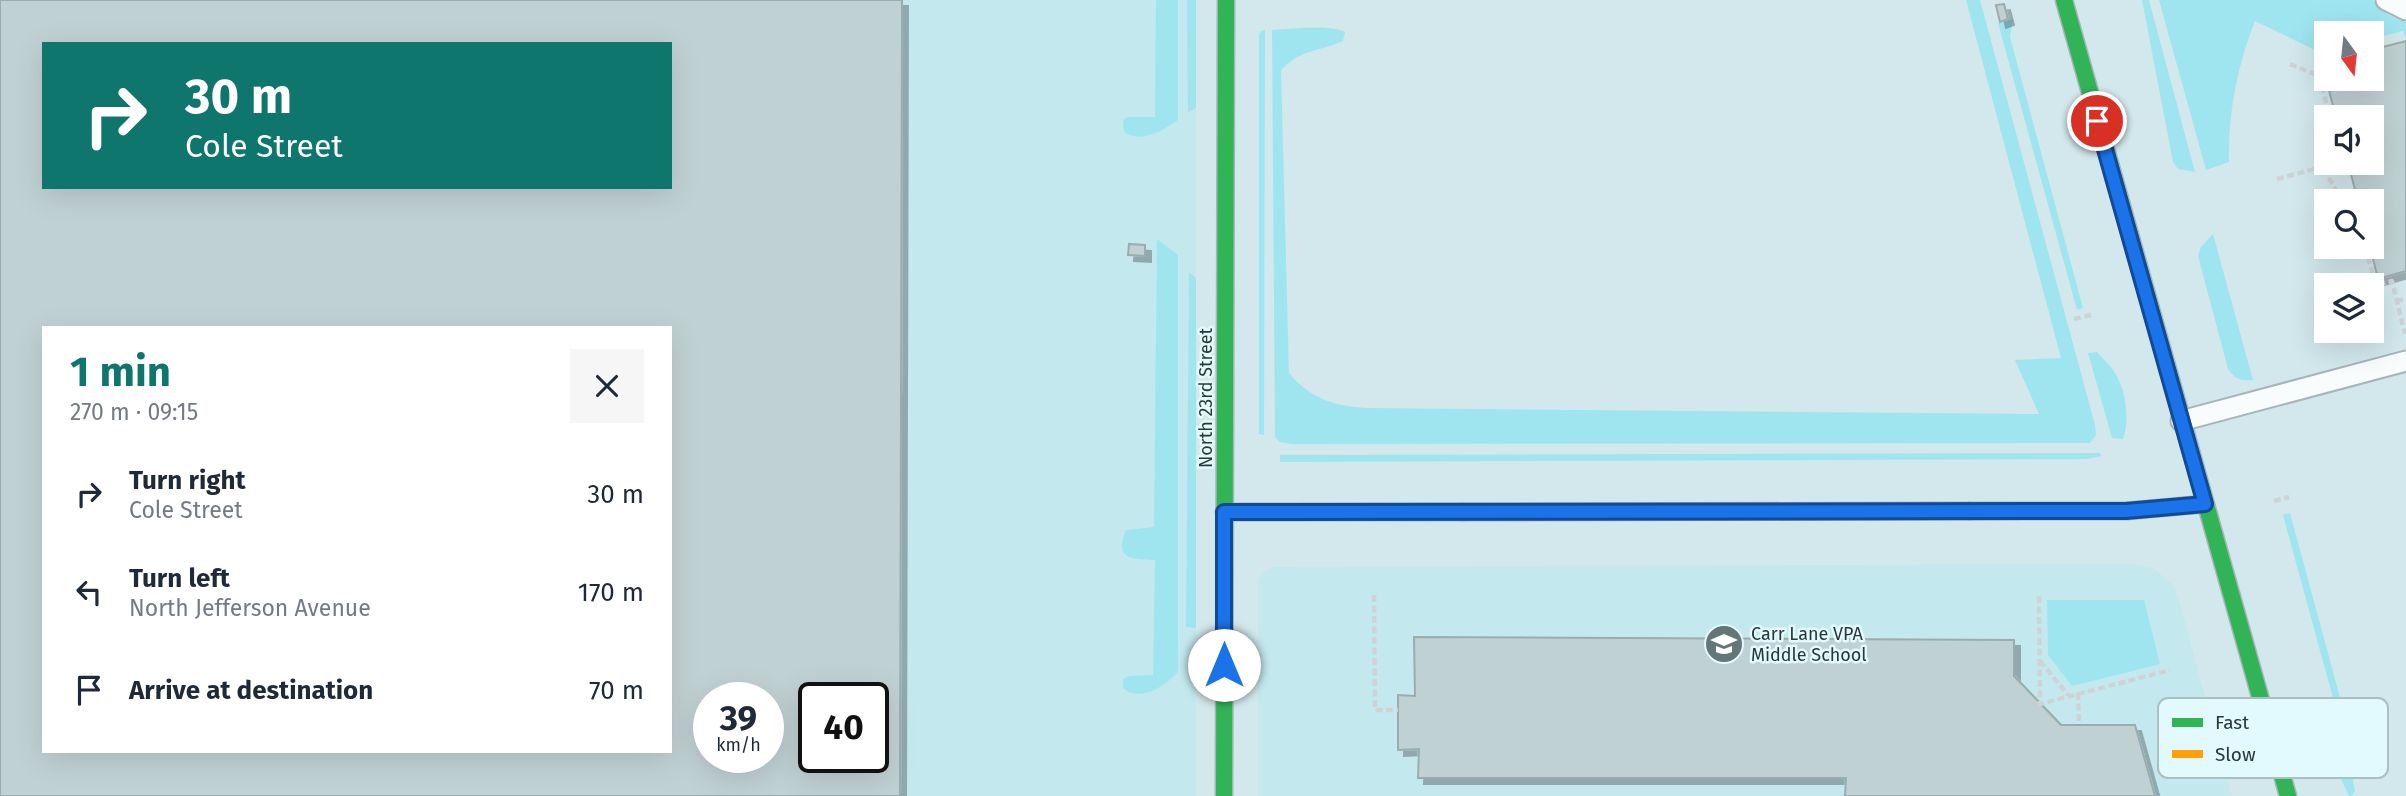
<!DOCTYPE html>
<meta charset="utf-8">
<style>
:root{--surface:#fff;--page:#f6f6f7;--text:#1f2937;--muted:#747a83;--accent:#0f766e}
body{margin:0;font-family:"Fira Sans",sans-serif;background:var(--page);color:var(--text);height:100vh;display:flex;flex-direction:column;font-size:26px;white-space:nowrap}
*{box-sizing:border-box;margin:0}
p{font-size:23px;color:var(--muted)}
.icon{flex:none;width:38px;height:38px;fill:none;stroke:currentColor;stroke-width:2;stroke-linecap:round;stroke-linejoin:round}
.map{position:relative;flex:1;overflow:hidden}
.panel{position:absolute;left:42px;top:326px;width:630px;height:427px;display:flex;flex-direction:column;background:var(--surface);border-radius:0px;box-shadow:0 7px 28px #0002}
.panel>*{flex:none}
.guide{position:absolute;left:42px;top:42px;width:630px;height:147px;border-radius:0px;box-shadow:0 7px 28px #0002;background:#0f766e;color:#fff;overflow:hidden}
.needle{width:46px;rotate:165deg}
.tools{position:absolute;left:2314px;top:21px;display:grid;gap:14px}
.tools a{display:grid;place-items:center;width:70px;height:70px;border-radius:0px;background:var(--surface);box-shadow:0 7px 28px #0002;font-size:35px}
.speed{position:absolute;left:693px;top:682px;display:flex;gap:14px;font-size:35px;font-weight:700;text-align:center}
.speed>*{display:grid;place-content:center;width:91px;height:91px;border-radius:50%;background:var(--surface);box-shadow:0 7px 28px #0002;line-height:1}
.speed small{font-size:18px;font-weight:400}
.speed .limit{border:4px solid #111;border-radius:10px;background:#fff;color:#111}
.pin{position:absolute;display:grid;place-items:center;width:60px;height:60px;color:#fff;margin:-30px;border:4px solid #fff;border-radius:50%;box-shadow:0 2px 7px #0007}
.me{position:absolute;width:77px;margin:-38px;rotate:0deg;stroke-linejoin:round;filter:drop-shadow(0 0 5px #0008)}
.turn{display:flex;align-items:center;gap:24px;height:147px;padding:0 28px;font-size:32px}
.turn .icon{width:91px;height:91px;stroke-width:2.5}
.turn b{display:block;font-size:49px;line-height:60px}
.round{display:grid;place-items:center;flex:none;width:74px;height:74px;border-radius:0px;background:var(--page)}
.overview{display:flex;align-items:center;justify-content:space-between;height:119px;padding:0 28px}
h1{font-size:42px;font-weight:700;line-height:52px;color:var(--accent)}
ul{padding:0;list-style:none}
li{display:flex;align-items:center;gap:21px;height:98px;padding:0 28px}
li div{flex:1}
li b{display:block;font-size:26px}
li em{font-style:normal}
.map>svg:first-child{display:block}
.built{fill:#c3e8ee;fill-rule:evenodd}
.green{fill:#9fe5f0}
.building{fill:#c0d1d4;stroke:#9bacae;stroke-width:2;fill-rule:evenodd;filter:url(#shadow)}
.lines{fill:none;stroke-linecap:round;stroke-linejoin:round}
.lane-casing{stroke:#a5b5b8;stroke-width:23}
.fast-casing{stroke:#a5b5b8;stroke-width:19}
.slow-casing{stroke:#a5b5b8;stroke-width:19}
.path{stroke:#ced4d6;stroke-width:4.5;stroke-dasharray:7 3.5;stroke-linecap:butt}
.lane{stroke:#f8fcfc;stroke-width:19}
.fast{stroke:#30b455;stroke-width:16}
.slow{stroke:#ff9f0a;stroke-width:16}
.route-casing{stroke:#114b97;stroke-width:18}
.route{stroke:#1a73e8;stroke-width:12}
.labels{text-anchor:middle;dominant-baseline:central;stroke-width:5;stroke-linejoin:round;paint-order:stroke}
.street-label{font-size:18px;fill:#28383a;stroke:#e2f9fd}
.poi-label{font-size:18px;fill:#28383a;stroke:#e2f9fd;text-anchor:start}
.key{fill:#e2f9fd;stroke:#aabfc2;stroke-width:2}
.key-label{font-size:19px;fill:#28383a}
</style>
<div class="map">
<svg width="2406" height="796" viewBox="0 0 2406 796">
<defs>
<filter id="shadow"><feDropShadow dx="6" dy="6" stdDeviation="0" flood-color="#0004"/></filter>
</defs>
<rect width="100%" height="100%" fill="#d2e8ec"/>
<!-- built -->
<path class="built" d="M0,0h1196v796h-1196zM44,44h626v143h-626zM44,327h626v424h-626zM709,698h59v60h-59zM814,698h59v60h-59z
M2128,564l25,4 19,16 6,13 54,199h-974v-212l3,-10 11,-7z"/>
<!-- green -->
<path class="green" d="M1156,0h22v120c-14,10 -37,24 -54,12l-1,-12 5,-3h27z
M1187,0h9v108l-8,5z
M1966,0h14l115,425 1,10 -6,8 -799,1 -11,-2 -5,-5 -3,-407c19,-1 57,-6 73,2l-2,9c-22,10 -46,9 -62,30l8,302c21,26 48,34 81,35l669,6 -24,-54 46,-2z
M2142,0h7l46,172 -17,-3 -5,-7z
M2159,0h214l15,15 18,7v19l-3,-10 -32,8v-6h-45v19l-5,1 -66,-32c-18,45 -27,92 -26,141l-23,8z
M2013,19l-3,18 73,271 -6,2 -79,-287z
M1265,30l-1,405 -5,-1v-399l2,-4z
M2213,234l40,146c-13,1 -18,-1 -25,-11l-30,-113 3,-9z
M1157,239l21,16v417c-13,14 -37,31 -55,16v-9l6,-3 24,-1 2,-115c-22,-1 -42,0 -29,-30l28,-3z
M1189,272l7,6v350l-10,-1z
M2097,352c6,7 13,13 18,21 11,17 15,47 8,66l-11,-1 -24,-85z
M2100,453l1,3 -14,3 -807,3v-7z
M2290,513l65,240 -2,29 2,9 -3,5h-3l-9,-19 3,-22 5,-2 -65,-238z
M2047,600h97l16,64 -88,22 -24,-31z"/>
<!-- building -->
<path class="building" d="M0,0h902l-2,796h-900zM44,44h626v143h-626zM44,327h626v424h-626zM709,698h59v60h-59zM814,698h59v60h-59z
M2004,4l4,15 -8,3 -4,-17z
M2406,41v230l-28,8 -8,-32 1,-46h-13l-10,-38h23v-46h-35l-14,-53 4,-1v16h45v-29z
M1129,244l16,1v11l-17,-1z
M1414,637l600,3v36l47,49h74l20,71h-310l1,-18h-428l1,-29 -21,1v-55l17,1z"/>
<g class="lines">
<defs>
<path id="lane" d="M2386,0l20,10
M2181,421l225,-60"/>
<path id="fast" d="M2064,0l224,796
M1463,512l506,-1
M1224,796l2,-796"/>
<path id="slow" d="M1969,511h157l79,-7
M1224,512h239"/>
</defs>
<!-- lane casing -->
<use href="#lane" class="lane-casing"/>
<!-- fast casing -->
<use href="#fast" class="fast-casing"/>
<!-- slow casing -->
<use href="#slow" class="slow-casing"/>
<!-- path -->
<path class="path" d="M2290,64l29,12 9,33 -6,16v30l8,25 13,21
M2277,179l60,-16
M2365,247l11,38 16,-4 13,53
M2396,301l10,-2
M2074,319l17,-4
M2274,501l15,-4
M1374,595l1,115h23
M2039,596l1,108 130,-34
M2040,661l28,34
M2078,693l1,31"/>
<!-- lane -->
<use href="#lane" class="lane"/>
<!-- fast -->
<use href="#fast" class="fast"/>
<!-- slow -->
<use href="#slow" class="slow"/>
</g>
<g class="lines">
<defs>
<path id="route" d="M1224,665v-153l902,-1 79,-7 -108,-383"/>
</defs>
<!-- route casing -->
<use href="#route" class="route-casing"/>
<!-- route -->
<use href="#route" class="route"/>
</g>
<!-- icons -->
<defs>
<symbol id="school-disc" viewBox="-11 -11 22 22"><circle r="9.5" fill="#647678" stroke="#e2f9fd"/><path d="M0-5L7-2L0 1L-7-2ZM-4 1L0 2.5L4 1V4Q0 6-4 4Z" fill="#fff"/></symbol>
</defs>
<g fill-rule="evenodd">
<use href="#school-disc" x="1702" y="622" width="44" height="44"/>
</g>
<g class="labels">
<!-- street labels -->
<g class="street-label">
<text transform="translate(1206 398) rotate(-90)">North 23rd Street</text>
</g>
<!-- poi labels -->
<g class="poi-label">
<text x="1751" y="634">Carr Lane VPA<tspan x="1751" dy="21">Middle School</tspan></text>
</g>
</g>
<!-- legend -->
<rect x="2158" y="698" width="230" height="80" rx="10" class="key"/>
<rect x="2172" y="718" width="31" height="9" fill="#30b455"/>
<rect x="2172" y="750" width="31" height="8" fill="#ff9f0a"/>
<g class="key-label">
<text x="2215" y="729">Fast</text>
<text x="2215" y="761">Slow</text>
</g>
</svg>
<div class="tools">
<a><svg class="needle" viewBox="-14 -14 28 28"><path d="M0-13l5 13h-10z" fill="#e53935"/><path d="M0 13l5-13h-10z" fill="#747a83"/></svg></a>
<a><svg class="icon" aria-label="sound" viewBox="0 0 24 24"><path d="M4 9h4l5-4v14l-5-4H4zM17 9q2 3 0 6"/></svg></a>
<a><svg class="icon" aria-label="search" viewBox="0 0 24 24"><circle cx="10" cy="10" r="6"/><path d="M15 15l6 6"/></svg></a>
<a><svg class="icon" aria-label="layers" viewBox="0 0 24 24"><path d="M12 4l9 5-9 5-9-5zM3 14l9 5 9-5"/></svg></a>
</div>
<div class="speed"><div>39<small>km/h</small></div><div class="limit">40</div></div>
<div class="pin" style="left:2097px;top:121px;background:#d93025"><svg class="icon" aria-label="arrive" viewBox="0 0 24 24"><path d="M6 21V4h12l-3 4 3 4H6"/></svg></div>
<svg class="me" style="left:1224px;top:665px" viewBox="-20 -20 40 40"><circle r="19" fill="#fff"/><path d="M0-13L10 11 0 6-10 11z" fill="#1a73e8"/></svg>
<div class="guide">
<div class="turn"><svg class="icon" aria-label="right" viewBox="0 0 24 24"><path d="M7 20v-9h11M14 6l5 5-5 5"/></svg><div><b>30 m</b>Cole Street</div></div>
</div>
<section class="panel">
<div class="overview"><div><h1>1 min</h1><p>270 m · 09:15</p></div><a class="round"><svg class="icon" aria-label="close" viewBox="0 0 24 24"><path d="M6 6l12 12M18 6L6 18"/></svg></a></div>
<ul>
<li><svg class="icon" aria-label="right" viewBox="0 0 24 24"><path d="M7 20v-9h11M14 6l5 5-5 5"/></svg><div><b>Turn right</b><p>Cole Street</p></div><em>30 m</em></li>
<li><svg class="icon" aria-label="left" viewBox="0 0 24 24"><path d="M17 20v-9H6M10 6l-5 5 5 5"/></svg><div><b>Turn left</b><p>North Jefferson Avenue</p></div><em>170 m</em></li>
<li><svg class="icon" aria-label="arrive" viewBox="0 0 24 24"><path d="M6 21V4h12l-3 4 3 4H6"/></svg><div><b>Arrive at destination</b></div><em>70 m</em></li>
</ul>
</section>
</div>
